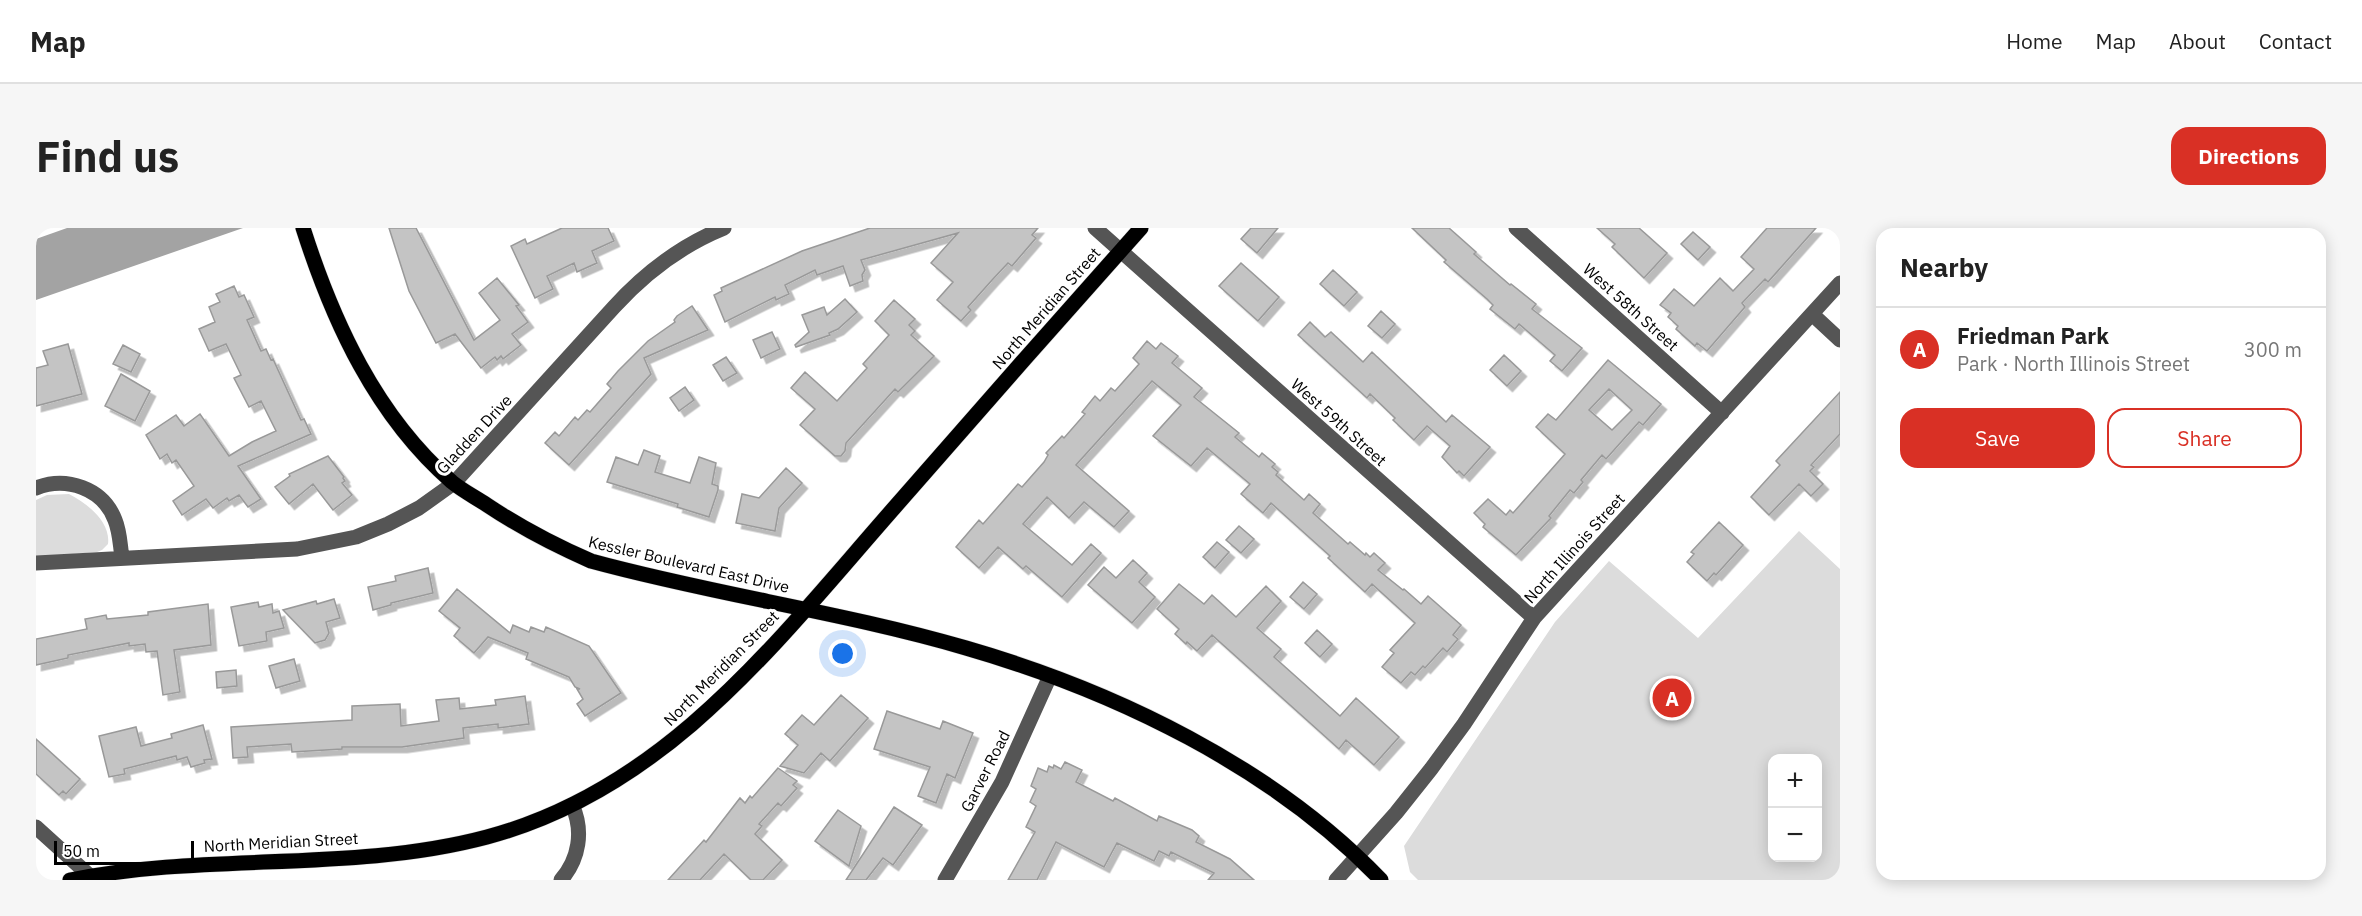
<!DOCTYPE html>
<html lang="en">
<head>
<meta charset="utf-8">
<style>
  body { margin:0; font-family:"IBM Plex Sans",sans-serif; background:#f6f6f6; color:#222 }
  .controls { position:absolute; right:18px; bottom:18px; display:grid; overflow:hidden; border-radius:12px; box-shadow:0 3px 15px #0003 }
  .controls button { width:54px; height:54px; display:grid; place-items:center; padding:0; border:0; border-bottom:2px solid #e0e0e0; background:#fff; color:#222; font:30px sans-serif }
  .scale { position:absolute; left:18px; bottom:15px; width:140px; box-sizing:border-box; padding-left:6px; border:3px solid #000; border-top:0; font-size:16px; line-height:21px; white-space:nowrap; color:#000; -webkit-text-stroke:4px #fff; paint-order:stroke }
  .you { position:absolute; left:807px; top:426px; width:21px; height:21px; margin:-15px; border:4px solid #fff; border-radius:50%; background:#1a73e8; box-shadow:0 0 0 9px #1a73e833 }
  .badge { display:grid; place-items:center; width:39px; height:39px; border-radius:50%; background:#d93025; color:#fff; font-size:20px; font-weight:700 }
  .pin { position:absolute; translate:-50% -50%; border:3px solid #fff; box-shadow:0 2px 6px #0006 }
  .list { margin:0; padding:0; list-style:none }
  h2 { display:flex; justify-content:space-between; align-items:center; height:78px; margin:0; padding:0 24px; font-size:26px }
  h2 small { font-size:20px; font-weight:400; color:#767676 }
  .list li { display:grid; grid-template-columns:39px 1fr auto; gap:18px; align-items:center; box-sizing:border-box; height:84px; padding:0 24px; border-top:2px solid #e0e0e0 }
  .list b { display:block; font-size:22px; white-space:nowrap }
  .list p { margin:0; font-size:20px; white-space:nowrap; color:#767676 }
  .list em { font-size:20px; font-style:normal; color:#767676 }
  .actions { display:flex; gap:12px; padding:18px 24px }
  .actions a { flex:1; padding:14px 0; border:2px solid #d93025; border-radius:18px; text-align:center; font-size:21px; color:#d93025 }
  .actions .main { background:#d93025; color:#fff }
  .map { position:relative; flex:none; width:1804px; height:652px; overflow:hidden; border-radius:18px }
  header { display:flex; align-items:center; gap:36px; box-sizing:border-box; height:84px; padding:0 30px; background:#fff; border-bottom:2px solid #e0e0e0 }
  header strong { font-size:28px }
  nav { display:flex; gap:33px; margin-inline-start:auto; font-size:21px }
  .intro { display:flex; align-items:center; justify-content:space-between; box-sizing:border-box; height:144px; padding:0 36px }
  h1 { margin:0; font-size:42px }
  .button { padding:15px 27px; border-radius:18px; background:#d93025; color:#fff; font-size:21px; font-weight:700 }
  main { display:flex; gap:36px; padding:0 36px }
  aside { flex:1; background:#fff; border-radius:18px; box-shadow:0 3px 15px #0003 }
  .map>svg:first-child { display:block }
</style>
</head>
<body>
<header>
<strong>Map</strong>
<nav><a>Home</a><a>Map</a><a>About</a><a>Contact</a></nav>
</header>
<div class="intro"><h1>Find us</h1><a class="button">Directions</a></div>
<main>
<div class="map">
<svg width="1804" height="652" viewBox="0 0 1804 652">
  <defs>
    <filter id="shadow"><feDropShadow dx="5.5" dy="5.5" stdDeviation="0" flood-color="#0004"/></filter>
  </defs>
  <rect width="100%" height="100%" fill="#fff"/>
  <path fill="#dcdcdc" fill-rule="evenodd" d="M33 266C51 275 75 294 72 316L66 322 61 324 0 329V272L11 267Z
    M1763 303 1804 341V652H1382L1374 644 1368 618 1519 394 1573 333 1662 410ZM1736 530H1782V630H1736Z"/>
  <path fill="#a3a3a3" d="M31 0H207L0 72V11Z"/>
  <path fill="#c4c4c4" stroke="#999" stroke-width="1.5" fill-rule="evenodd" filter="url(#shadow)" d="M353 0H380L438 112 464 92 443 65 461 50 483 77 480 78 492 94 476 106 485 117 467 131 465 128 461 132 459 129 445 140 419 106 400 115 373 63Z
    M526 0H572L578 13 556 23 561 35 541 44 538 35 511 48 517 61 499 70 475 18 489 11 491 16Z
    M834 0H1002L996 7 1000 10 976 38 972 35 957 51 932 79 935 82 925 93 901 72 917 54 895 35 922 5 825 32 829 42 826 47 827 53 814 58 807 38 781 47 779 42 749 57 753 66 740 72 739 69 689 94 678 67 686 63 685 60 766 23Z
    M1215 0H1242L1221 25 1205 11Z
    M1376 0H1413L1440 24 1438 26 1474 57 1475 56 1500 76 1496 81 1546 120 1526 143 1514 133 1519 127 1483 96 1479 101 1454 81 1457 77 1451 71 1408 34 1410 32Z
    M1561 0H1603L1631 25 1608 50 1576 19 1579 16Z
    M1731 0H1780L1732 54 1729 51 1706 75 1709 79 1671 123 1661 115 1659 118 1640 101 1642 98 1632 89 1635 85 1624 77 1638 61 1658 78 1684 50 1697 63 1718 41 1705 29Z
    M1657 4 1674 19 1662 32 1645 16Z
    M1205 35 1243 69 1222 93 1183 58Z
    M1297 42 1321 64 1308 78 1284 56Z
    M198 58 203 69 208 67 218 89 211 92 225 123 230 121 235 132 237 131 265 192 268 191 275 206 202 238 225 271 212 279 203 267 193 273 191 270 177 280 170 271 146 287 137 273 158 258 140 232 136 235 131 226 124 231 110 207 140 187 148 198 164 186 193 228 216 214 240 203 225 173 213 179 198 150 205 147 190 116 173 123 163 101 179 94 173 79 184 74 180 66Z
    M809 71 821 84 802 101 793 105 794 107 760 119 759 117 773 104 766 87 788 79 791 87Z
    M858 72 879 91 873 97 879 103 875 107 898 128 862 164 859 161 810 215 809 223 805 228H799L764 197 779 181 755 160 769 144 801 173 831 140 827 136 853 107 839 93Z
    M656 78 672 102 608 130 615 146 533 237 509 215 519 204 523 208 539 189 542 192 551 182 554 184 575 160 571 156 582 143 612 113 639 94 638 92 641 88Z
    M1345 83 1359 96 1346 110 1332 98Z
    M1274 94 1289 109 1295 104 1327 134 1336 124 1410 194 1416 187 1454 219 1428 248 1423 243 1421 245 1406 229 1414 218 1391 198 1378 212 1357 192 1359 190 1334 166 1331 170 1262 107Z
    M736 104 744 121 725 130 717 112Z
    M1111 113 1120 121 1125 115 1142 128 1136 135 1166 160 1158 169 1203 205 1199 209 1223 229 1226 225 1239 236 1236 239 1242 244 1240 247 1268 272 1273 266 1284 276 1277 285 1312 316 1314 314 1329 327 1330 325 1334 329 1338 325 1349 335 1342 342 1367 362 1368 361 1385 376 1392 368 1425 397 1417 407 1422 411 1411 424 1407 420 1389 440 1387 438 1379 447 1375 444 1365 455 1346 439 1358 425 1354 422 1379 395 1336 356 1329 364 1292 330 1294 328 1235 275 1227 285 1205 266 1214 256 1171 220 1155 238 1117 208 1145 177 1116 153 1040 237 1093 283 1078 299 1048 274 1033 290 1011 269 987 296 1036 337 1055 316 1065 325 1026 369 990 338 987 341 962 319 943 340 920 319 943 292 947 296 982 256 986 259 1008 234 1012 227 1010 225 1026 208 1028 210 1049 186 1046 184 1059 168 1064 173 1075 160 1079 163 1103 136 1097 130Z
    M32 116 46 166 0 178V140L12 137 7 123Z
    M87 117 104 126 95 144 77 136Z
    M1468 127 1485 143 1471 158 1454 142Z
    M690 129 701 145 687 153 677 137Z
    M1572 132 1625 176 1607 197 1603 194 1570 231 1566 227 1545 252 1547 254 1538 265 1534 262 1513 288 1515 290 1480 327 1447 299 1449 296 1438 285 1452 271 1470 287 1474 282 1477 285 1529 226 1500 199 1512 186 1520 192ZM1573 161 1596 182 1576 202 1553 182Z
    M85 146 114 163 99 193 69 178Z
    M649 159 658 172 643 183 634 170Z
    M1804 164V206L1775 237 1778 239 1774 243 1787 256 1775 268 1763 256 1733 287 1715 269 1744 237 1740 233Z
    M608 222 624 228 619 244 654 255 663 229 680 235 676 256 682 258V262L673 289 641 279 642 276 571 254 580 229 602 237Z
    M292 228 308 249 307 250 309 253 306 255 316 267 297 282 277 256 253 276 239 259 254 248 253 246Z
    M750 240 766 255 743 280 739 303 700 295 706 266 723 270Z
    M1683 294 1707 317 1680 347 1678 345 1671 353 1651 334 1658 326 1655 324Z
    M1203 298 1218 311 1205 325 1190 312Z
    M1181 314 1193 324 1179 340 1167 329Z
    M1097 332 1111 345 1103 354 1119 369 1096 395 1052 357 1068 339 1080 350Z
    M392 340 397 365 355 375V377L337 382 332 359 360 353 359 348Z
    M1267 354 1281 366 1268 381 1254 369Z
    M1143 356 1168 376 1176 367 1200 389 1230 358 1245 373 1221 400 1245 421 1238 429 1304 488 1320 470 1363 509 1338 537 1310 512 1303 521 1176 407 1161 423 1151 414 1150 416 1139 406 1143 401 1121 381Z
    M421 361 474 405 477 397 493 404 495 399 508 404 510 399 553 418 585 465 549 488 541 476 547 471 541 461H544L539 459 533 449 490 431 492 425 452 409 438 425 418 408 424 400 403 383Z
    M298 371 304 390 290 394 293 405 289 412 279 415 247 382 280 373 281 376Z
    M222 374 223 379 236 376 237 385 243 383 248 400 230 404 231 413 203 418 195 379Z
    M172 376 175 417 138 422 144 464 127 467 121 423 110 424 109 416 93 418V415L32 427V430L0 437V411L51 401 49 391 70 387 71 391 112 387V384Z
    M1281 402 1296 416 1284 429 1269 415Z
    M258 431 264 453 240 460 233 438Z
    M200 442 201 458 181 460 180 444Z
    M805 467 832 490 794 533 785 525 768 545 744 538 762 517 749 506 766 487 778 497Z
    M489 468 493 496 462 500V496L427 500 428 510 366 519H306V521L256 524 255 516 211 519 212 529 197 530 195 499 316 492V478L364 476 365 498 403 493 400 472 423 470 424 481 460 477 459 472Z
    M851 483 904 501 907 493 937 505 919 550 911 546 900 575 882 568 894 539 838 521Z
    M167 497 176 531 168 532 169 535 155 539 151 529 141 532 140 528 88 541 89 546 73 549 63 508 100 499 105 518 136 510 135 506Z
    M0 511 44 551 30 566 27 563 23 567 0 546Z
    M1029 534 1046 542 1040 554 1077 573 1079 570 1121 593 1123 588 1156 602 1163 608 1160 614 1194 631 1218 652H1172L1178 645 1135 624 1133 628 1123 623 1118 633 1081 615 1068 639 1020 614 1001 652H972L999 604 990 599 1000 578 994 574 1000 561 995 558 1002 540 1011 544 1013 538 1017 540 1018 537 1025 541Z
    M742 540 761 553 757 557 761 560 745 578 742 575 723 596 726 598 719 606 746 632 727 652H715L688 626 664 652H632L668 612 670 614 704 570 709 575 714 568 716 570Z
    M858 579 886 597 857 637 847 630 830 652H810Z
    M802 582 825 598 813 638 779 613Z"/>
  <g fill="none" stroke-linecap="round" stroke-linejoin="round">
    <defs>
      <path id="major" d="M267 0C297 94 340 188 416 254 427 263 439 269 451 277 484 299 518 317 555 333 679 367 807 384 930 420 1079 463 1237 539 1345 652
        M34 652C171 624 316 645 451 609 631 561 741 413 858 280 940 186 1022 93 1105 0"/>
    </defs>
    <use href="#major" stroke="#dbdbdb" stroke-width="16"/>
    <path stroke="#555" stroke-width="15" d="M1059 0 1498 390
      M1480 0 1686 185
      M1776 86 1804 112
      M0 260C30 248 67 260 79 292 84 304 84 317 86 329
      M0 335 261 321 320 309 352 296 383 280 418 255 578 79C609 45 646 17 688 0
      M0 599 54 648
      M525 652C543 631 548 603 536 577
      M909 652 966 554 1014 448
      M1300 652 1360 585 1395 541 1428 496 1498 390 1804 55"/>
    <use href="#major" stroke="#000" stroke-width="15"/>
  </g>
  <g text-anchor="middle" dominant-baseline="central" stroke-width="6" stroke-linejoin="round" paint-order="stroke">
    <g font-size="16" fill="#000" stroke="#fff">
      <text transform="translate(1595 79) rotate(42)">West 58th Street</text>
      <text transform="translate(1010 80) rotate(-49)">North Meridian Street</text>
      <text transform="translate(1303 194) rotate(42)">West 59th Street</text>
      <text transform="translate(438 206) rotate(-47)">Gladden Drive</text>
      <text transform="translate(1538 320) rotate(-48)">North Illinois Street</text>
      <text transform="translate(653 336) rotate(13)">Kessler Boulevard East Drive</text>
      <text transform="translate(685 440) rotate(-45)">North Meridian Street</text>
      <text transform="translate(949 543) rotate(-63)">Garver Road</text>
      <text transform="translate(245 614) rotate(-3)">North Meridian Street</text>
    </g>
  </g>
</svg>
<div class="controls">
<button>+</button>
<button>−</button>
</div>
<div class="scale">50 m</div>
<div class="you"></div>
<div class="pin badge" style="left:1636px;top:470px">A</div>
</div>
<aside>
<h2>Nearby<small></small></h2>
<ul class="list">
<li><span class="badge">A</span><div><b>Friedman Park</b><p>Park · North Illinois Street</p></div><em>300 m</em></li>
</ul>
<div class="actions"><a class="main">Save</a><a>Share</a></div>
</aside>
</main>
</body>
</html>
